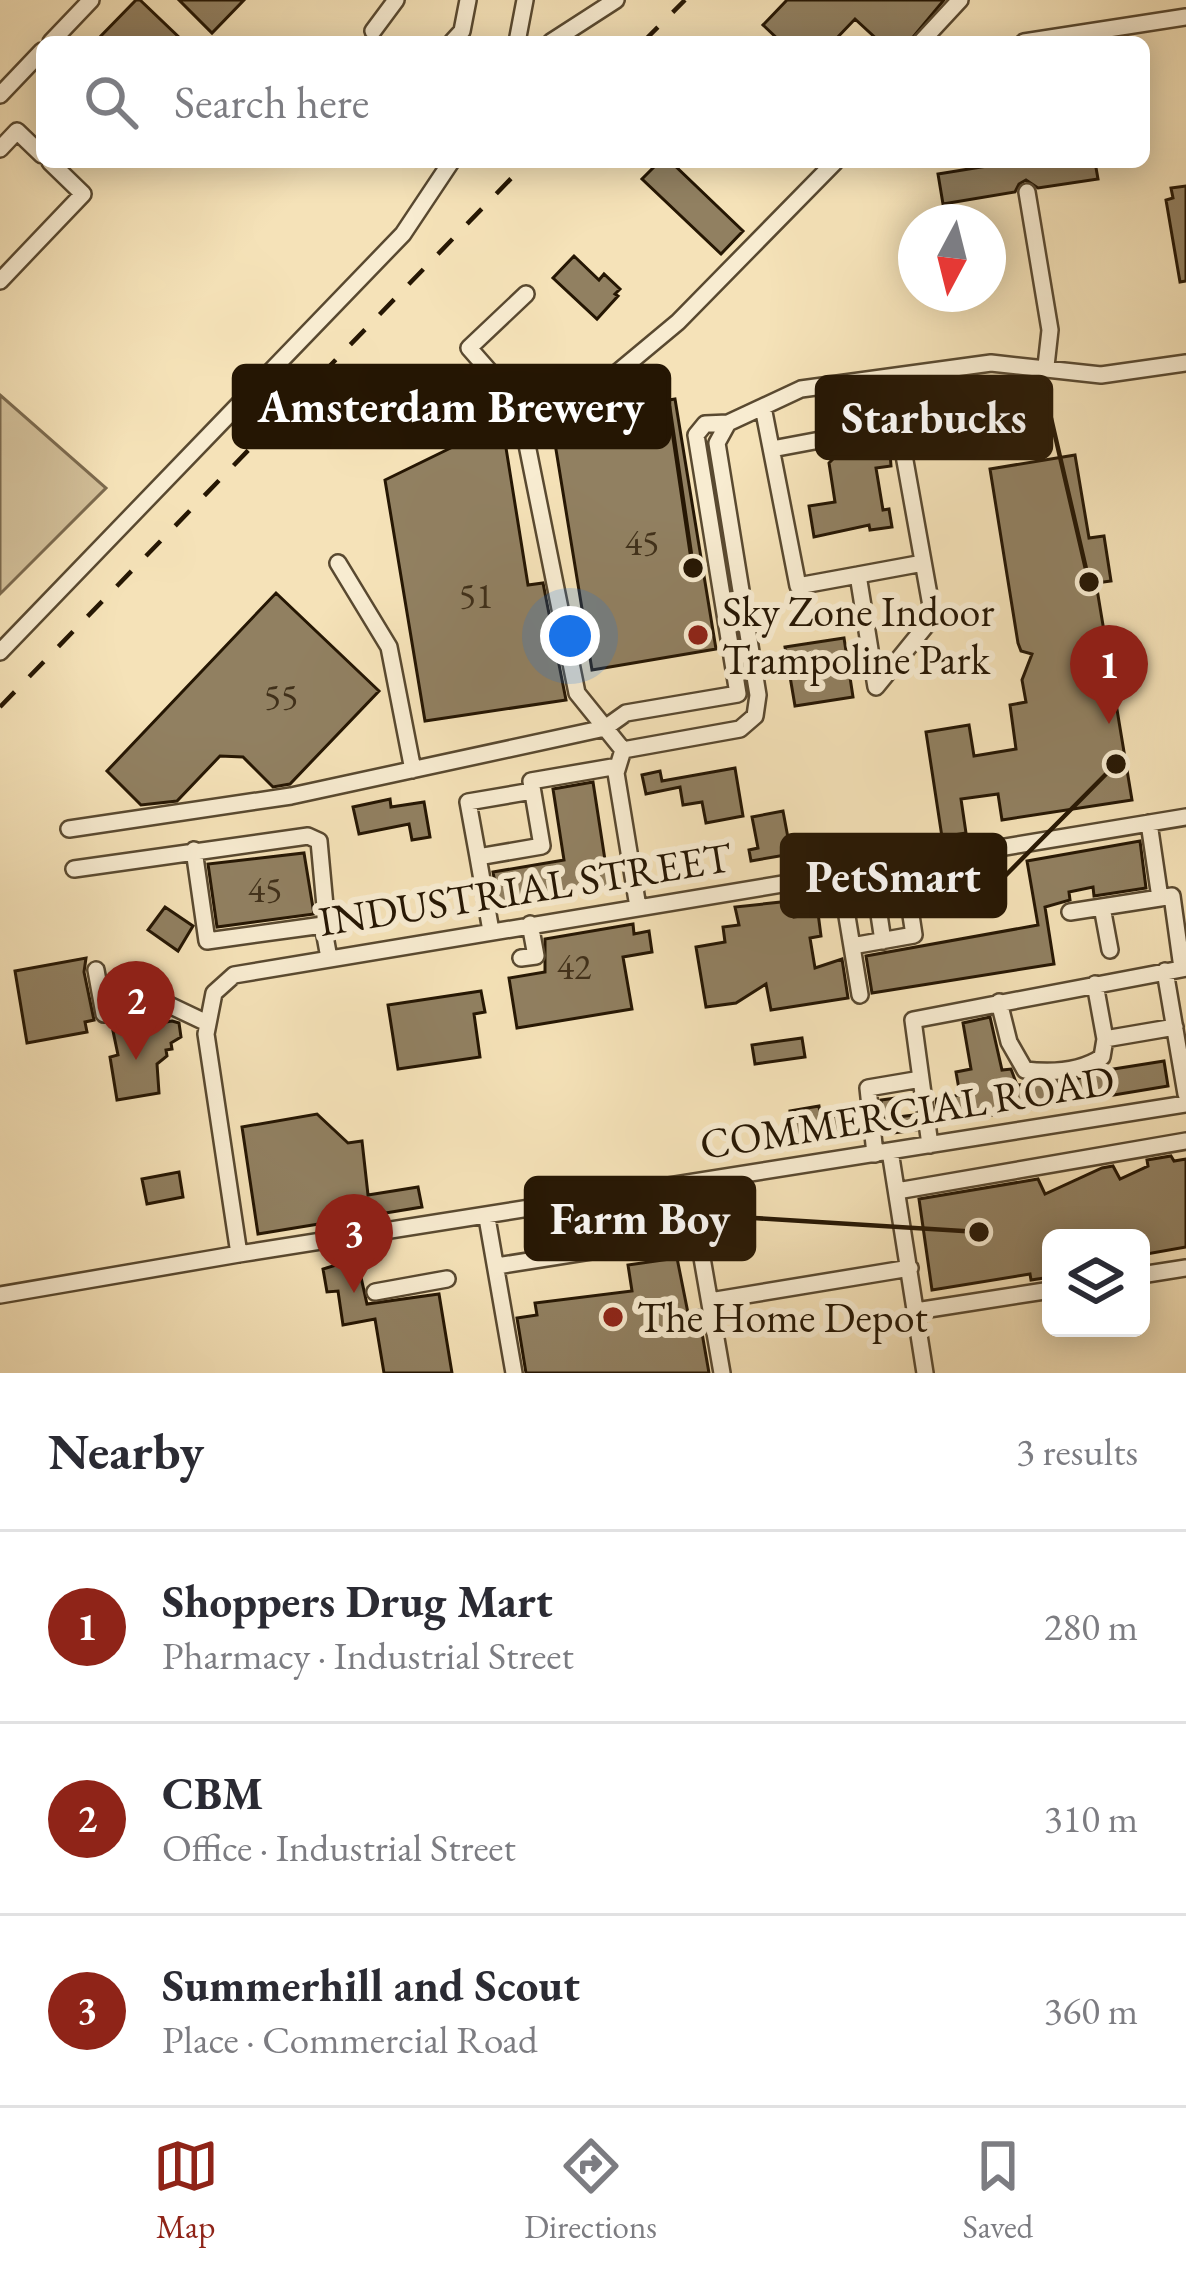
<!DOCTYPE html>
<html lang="en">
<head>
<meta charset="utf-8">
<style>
  body { margin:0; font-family:"EB Garamond",serif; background:#f7f7f7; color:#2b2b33 }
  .controls { position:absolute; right:36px; bottom:36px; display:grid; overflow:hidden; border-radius:18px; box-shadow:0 6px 30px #0003 }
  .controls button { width:108px; height:108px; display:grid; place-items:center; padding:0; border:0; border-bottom:3px solid #e1e1e2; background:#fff; color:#2b2b33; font:60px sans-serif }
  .compass { position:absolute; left:898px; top:204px; width:108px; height:108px; border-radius:50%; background:#fff; box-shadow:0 6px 30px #0003; rotate:187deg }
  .you { position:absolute; left:570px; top:636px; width:42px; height:42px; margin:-30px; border:9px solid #fff; border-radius:50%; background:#1a73e8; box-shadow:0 0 0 18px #1a73e833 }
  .badge { display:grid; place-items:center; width:78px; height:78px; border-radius:50%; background:#8f2418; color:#fff; font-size:39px; font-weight:700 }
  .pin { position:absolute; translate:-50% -99px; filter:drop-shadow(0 3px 6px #0008) }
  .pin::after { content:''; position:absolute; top:63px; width:42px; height:36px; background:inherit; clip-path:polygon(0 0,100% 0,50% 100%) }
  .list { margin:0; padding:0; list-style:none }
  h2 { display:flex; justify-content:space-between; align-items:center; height:156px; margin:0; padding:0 48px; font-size:51px }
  h2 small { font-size:39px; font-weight:400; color:#7c7c81 }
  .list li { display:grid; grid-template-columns:78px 1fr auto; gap:36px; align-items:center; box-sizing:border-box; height:192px; padding:0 48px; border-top:3px solid #e1e1e2 }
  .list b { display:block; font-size:45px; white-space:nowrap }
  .list p { margin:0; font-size:39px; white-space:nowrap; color:#7c7c81 }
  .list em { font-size:39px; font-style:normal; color:#7c7c81 }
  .icon { flex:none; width:66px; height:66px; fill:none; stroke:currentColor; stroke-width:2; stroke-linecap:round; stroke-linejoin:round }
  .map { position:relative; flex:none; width:1186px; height:1373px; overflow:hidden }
  .search { position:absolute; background:#fff; box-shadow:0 6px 30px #0003; left:36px; right:36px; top:36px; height:132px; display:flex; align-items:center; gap:30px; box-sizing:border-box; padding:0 42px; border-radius:18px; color:#7c7c81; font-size:45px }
  .sheet { height:732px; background:#fff }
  nav { display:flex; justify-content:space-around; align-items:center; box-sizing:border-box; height:168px; border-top:3px solid #e1e1e2; background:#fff; font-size:33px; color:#7c7c81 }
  nav a { display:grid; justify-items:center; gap:6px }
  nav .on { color:#8f2418 }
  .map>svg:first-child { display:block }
</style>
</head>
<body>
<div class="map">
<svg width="1186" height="1373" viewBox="0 0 1186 1373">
  <rect width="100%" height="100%" fill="#f5e2b8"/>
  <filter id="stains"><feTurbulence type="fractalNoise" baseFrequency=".00167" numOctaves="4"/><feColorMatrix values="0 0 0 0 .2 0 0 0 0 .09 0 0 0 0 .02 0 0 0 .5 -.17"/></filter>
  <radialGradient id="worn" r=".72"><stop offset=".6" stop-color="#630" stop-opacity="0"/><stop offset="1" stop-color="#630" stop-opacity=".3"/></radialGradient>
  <path fill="#d2bf99" stroke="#7c6a4e" stroke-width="3" d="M0 395 106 488 0 594Z"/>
  <path fill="#918061" stroke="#251603" stroke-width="3" d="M136 0H140L184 42H95Z
    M179 0H244L212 33Z
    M787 0H944L909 42H880L855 19 833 42H781L763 25Z
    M659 162H671L743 231 721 254 642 179Z
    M1012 162H1095L1098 179 1038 188 1026 180 1019 184 1015 192 943 204 938 174Z
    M1186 186V281L1180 282 1166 200 1173 198 1171 188Z
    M574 256 599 280 604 274 620 289 615 294 618 296 597 319 553 278Z
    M675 399 716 649 592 670 551 419Z
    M502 423 528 585 543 583 566 700 425 721 385 480Z
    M884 451 890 453 891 466 876 468 883 510 889 509 892 527 870 530 869 525 814 537 809 506 835 502 829 463 837 455Z
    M1075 455 1089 538 1104 536 1111 581 1096 583 1132 800 1002 820 998 794 961 799 966 833 942 837 926 732 969 725 974 756 1016 749 1010 705 1026 702 1022 680 1032 654 1021 651 1018 643 990 469Z
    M276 593 379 691 290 784 273 787 243 757 220 756 177 801 141 805 107 771Z
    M844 638 853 697 795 706 785 647Z
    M735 768 743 816 706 823 702 802 683 805 680 787 646 794 642 775 660 771 662 781Z
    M593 782 609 886 499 905 493 872 564 860 553 789Z
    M390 799 391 807 424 802 430 837 412 840 409 824 359 834 353 807Z
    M783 811 791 854 751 861 749 850 758 848 752 817Z
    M1140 841 1146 888 1094 896 1093 887 1069 892 1070 900 1045 907 1054 964 872 993 866 956 1038 925 1027 861Z
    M304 853 314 914 217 927 208 864Z
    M791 901 794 917 818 913 821 936 810 938 815 968 842 959 848 998 771 1010 766 984 736 1003 706 1007 696 947 725 942 723 927 739 925 735 907Z
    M165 907 193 926 178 951 148 930Z
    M633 924 634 934 649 931 652 952 623 957 632 1009 517 1028 509 978 545 972V939Z
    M86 958 84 972 94 1020 85 1022 87 1032 27 1043 15 971Z
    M481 991 485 1012 474 1014 480 1057 398 1069 388 1005Z
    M990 1017 1002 1070 1011 1069 1017 1085 1067 1082 1101 1071 1164 1061 1168 1086 939 1124 936 1099 960 1095 956 1072 971 1069 963 1023Z
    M172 1021 179 1023 181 1037 171 1043 172 1049 166 1050 167 1056 157 1064 159 1093 117 1100 110 1057 118 1055 113 1031Z
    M802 1038 805 1057 755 1064 752 1045Z
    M896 1098 898 1117 914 1115 916 1130 885 1134 881 1100Z
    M819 1106 821 1118 859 1112 861 1136 795 1145 790 1111Z
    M317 1114 348 1143 362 1141 368 1195 418 1187 422 1207 258 1234 242 1127Z
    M1171 1156 1174 1161 1186 1159V1247L1141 1255V1238H1051V1277L1031 1280 1030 1274 932 1290 919 1199 1038 1179 1045 1194 1102 1168 1113 1166 1120 1179 1148 1166 1147 1160Z
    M179 1172 183 1197 147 1204 142 1179Z
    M677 1258 688 1313 698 1310 709 1373H526L517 1318 537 1315 535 1303 632 1291 628 1265Z
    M349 1261V1265L358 1264 367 1304 439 1294 452 1373H384L375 1319 343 1325 338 1291 327 1292 323 1269Z"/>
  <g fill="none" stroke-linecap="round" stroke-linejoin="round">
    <defs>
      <path id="minor" d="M373 31 396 0
        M51 42 91 0
        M452 42 462 31 468 0
        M517 42 525 0
        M551 42 616 0
        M921 42 960 0
        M1024 42 1186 17
        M0 95 42 51
        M0 149 17 131 42 155
        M1027 192 1050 330 1046 366
        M0 281 83 194 50 162
        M526 294 469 348 519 405 606 382 678 322 835 162
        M519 405 577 693 623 750
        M763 407 798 586 858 575 876 687 933 617 890 377
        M901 440 956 430
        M772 449 820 440
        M338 563 389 647 413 770
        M858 575 923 563
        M0 652 403 234 451 162
        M1149 823 1160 898 1172 896 1182 968
        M69 829 291 796 605 728 626 713 738 694 696 435 705 424 728 423
        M194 850 207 941 323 925
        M478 857 468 802 532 791
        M872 868 883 941
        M74 869 308 836 319 841 326 917 323 925 329 958
        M840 874 860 995
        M638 907 616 773 623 750 740 729 755 716 758 695 717 443 728 423 801 389 991 363 1101 375 1186 363
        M1070 912 1102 907
        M491 931 478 857 542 846 531 781 618 766
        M852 946 914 935 903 863
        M1110 950 1102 907 1160 898
        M521 958 536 956 530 924
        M96 970 104 1014 167 1004 207 1023
        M1165 971 1186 1094
        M137 980 142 1008
        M999 1002 1009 1042 1025 1070C1051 1073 1080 1072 1102 1057L1105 1039 1095 984
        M1105 1039 1175 1027
        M930 1145 913 1020 1186 968
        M890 1151 925 1373
        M875 1154 868 1088 921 1079
        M689 1183 722 1373
        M897 1191 1186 1141
        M487 1218 514 1373
        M239 1254 206 1034 214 993 234 975 1186 817
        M497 1266 698 1234
        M1141 1275 1186 1268
        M375 1292 447 1279
        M0 1295 239 1254 1186 1104
        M710 1301 910 1268
        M916 1311 1051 1290"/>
    </defs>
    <use href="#minor" stroke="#594930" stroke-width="20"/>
    <path stroke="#251603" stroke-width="3" stroke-dasharray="9 6" stroke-linecap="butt" d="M851 396 859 446
      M829 452 868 446 867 435 884 432"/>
    <use href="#minor" stroke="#f8ecd1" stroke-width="15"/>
    <path stroke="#251603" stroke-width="4.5" stroke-dasharray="21 21" stroke-linecap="butt" d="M643 42 685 0
      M0 707 527 162"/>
  </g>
  <g fill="#8f2418" stroke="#f8ecd1" stroke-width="4.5">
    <circle cx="698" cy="635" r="12"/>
    <circle cx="613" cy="1317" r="12"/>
  </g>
  <g text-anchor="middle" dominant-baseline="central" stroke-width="12" stroke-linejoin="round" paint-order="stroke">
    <g font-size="36" fill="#40301a">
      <text x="642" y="542">45</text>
      <text x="476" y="595">51</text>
      <text x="281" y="696">55</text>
      <text x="265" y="889">45</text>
      <text x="574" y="966">42</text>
    </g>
    <g font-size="42" fill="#251603" stroke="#f8ecd1" text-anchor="start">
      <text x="722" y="611">Sky Zone Indoor<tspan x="722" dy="48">Trampoline Park</tspan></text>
      <text x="637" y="1317">The Home Depot</text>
    </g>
    <g font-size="42" fill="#251603" stroke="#f8ecd1">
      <text transform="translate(525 889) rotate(-9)">INDUSTRIAL STREET</text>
      <text transform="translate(907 1112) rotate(-9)">COMMERCIAL ROAD</text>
    </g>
  </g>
  <path fill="none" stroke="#251603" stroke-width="4.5" d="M693 568L669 406M1089 582L1051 418M1116 764L1005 876M979 1232L754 1218"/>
  <g fill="#251603" stroke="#f8ecd1" stroke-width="4.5">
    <circle cx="693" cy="568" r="12"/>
    <circle cx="1089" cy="582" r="12"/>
    <circle cx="1116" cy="764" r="12"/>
    <circle cx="979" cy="1232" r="12"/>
  </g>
  <g fill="#251603" stroke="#251603" stroke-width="4.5">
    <rect x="234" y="366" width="435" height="81" rx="12"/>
    <rect x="817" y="377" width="234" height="81" rx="12"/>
    <rect x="782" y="835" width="223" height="81" rx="12"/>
    <rect x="526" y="1178" width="228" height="81" rx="12"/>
  </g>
  <g font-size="45" text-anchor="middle" font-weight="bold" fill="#fff">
    <text x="451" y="422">Amsterdam Brewery</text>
    <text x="934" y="433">Starbucks</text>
    <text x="893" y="892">PetSmart</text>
    <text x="640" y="1234">Farm Boy</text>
  </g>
  <rect width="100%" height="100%" filter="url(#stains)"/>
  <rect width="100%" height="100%" fill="url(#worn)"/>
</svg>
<div class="controls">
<button><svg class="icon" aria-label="layers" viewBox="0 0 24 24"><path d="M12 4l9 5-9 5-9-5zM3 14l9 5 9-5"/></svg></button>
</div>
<svg class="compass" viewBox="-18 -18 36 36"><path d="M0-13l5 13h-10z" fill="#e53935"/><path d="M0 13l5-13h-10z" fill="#7c7c81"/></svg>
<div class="you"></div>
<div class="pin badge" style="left:1109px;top:724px">1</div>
<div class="pin badge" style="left:136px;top:1060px">2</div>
<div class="pin badge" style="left:354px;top:1293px">3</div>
<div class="search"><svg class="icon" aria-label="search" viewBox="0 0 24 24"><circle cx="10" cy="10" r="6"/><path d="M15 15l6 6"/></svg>Search here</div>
</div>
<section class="sheet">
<h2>Nearby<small>3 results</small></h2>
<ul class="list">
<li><span class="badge">1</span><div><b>Shoppers Drug Mart</b><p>Pharmacy · Industrial Street</p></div><em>280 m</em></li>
<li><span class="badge">2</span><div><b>CBM</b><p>Office · Industrial Street</p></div><em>310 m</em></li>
<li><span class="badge">3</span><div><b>Summerhill and Scout</b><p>Place · Commercial Road</p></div><em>360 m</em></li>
</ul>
</section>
<nav>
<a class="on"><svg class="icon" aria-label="map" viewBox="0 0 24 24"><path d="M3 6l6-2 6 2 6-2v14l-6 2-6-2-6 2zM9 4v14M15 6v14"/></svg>Map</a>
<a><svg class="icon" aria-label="directions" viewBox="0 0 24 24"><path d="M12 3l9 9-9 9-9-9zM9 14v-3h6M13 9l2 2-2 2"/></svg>Directions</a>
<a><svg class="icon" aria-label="saved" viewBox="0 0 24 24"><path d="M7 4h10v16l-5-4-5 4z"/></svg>Saved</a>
</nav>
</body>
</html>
